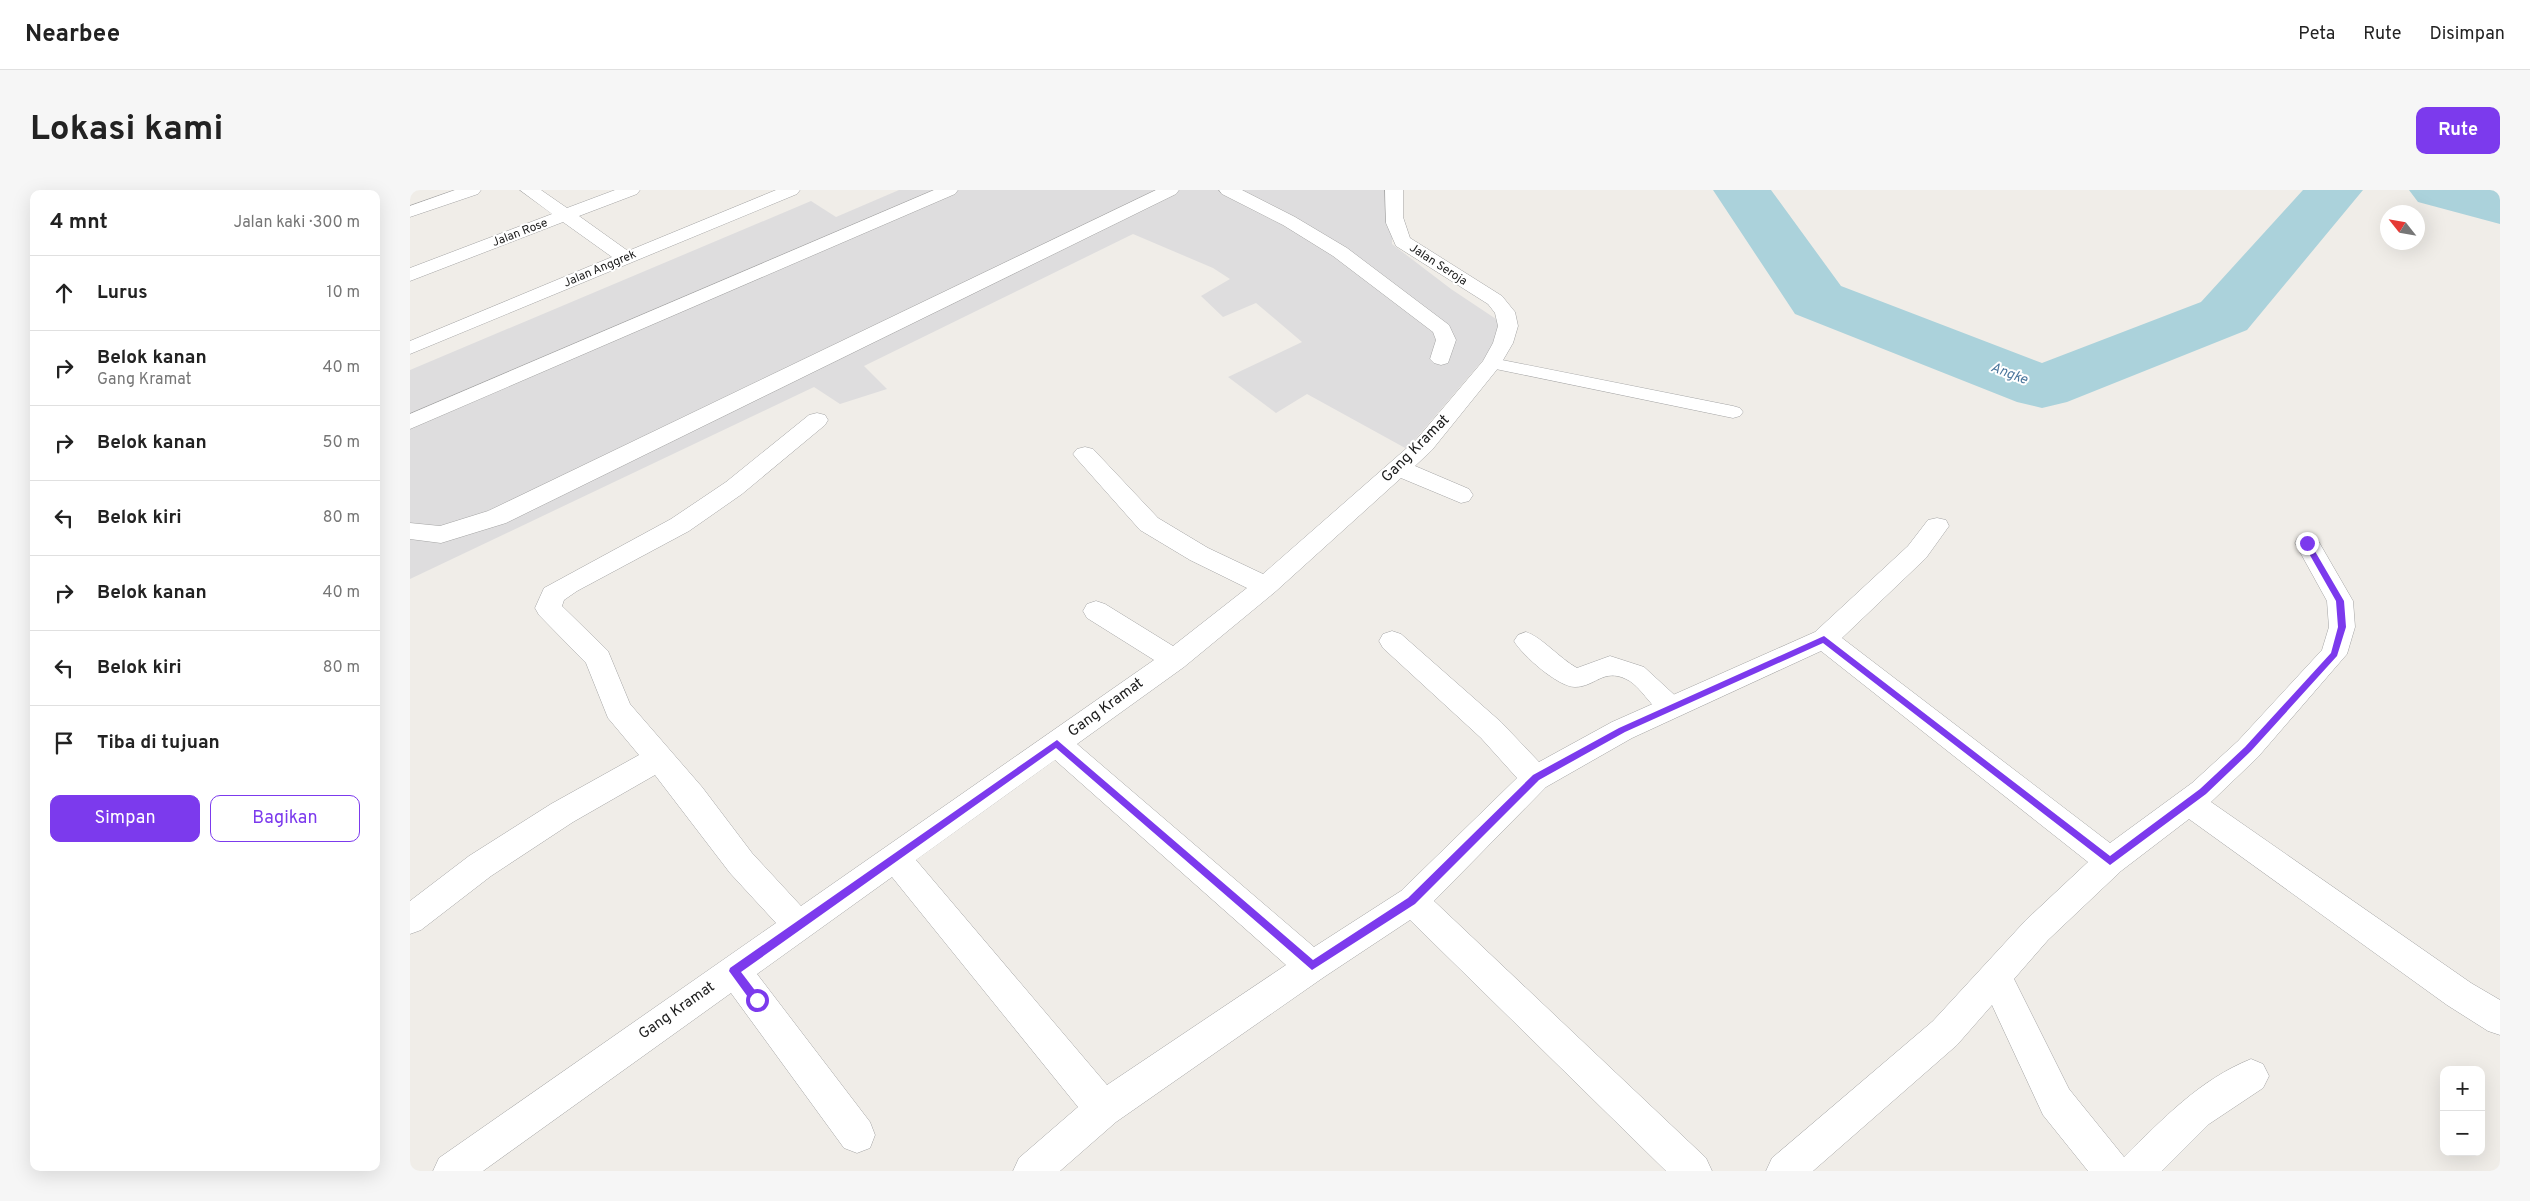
<!DOCTYPE html>
<html lang="id">
<head>
<meta charset="utf-8">
<style>
  body { margin:0; font-family:Overpass,sans-serif; background:#f6f6f6; color:#222 }
  .controls { position:absolute; right:15px; bottom:15px; display:grid; overflow:hidden; border-radius:10px; box-shadow:0 5px 20px #0002 }
  .controls button { width:45px; height:45px; display:grid; place-items:center; padding:0; border:0; border-bottom:1px solid #e0e0e0; background:#fff; color:#222; font:25px sans-serif }
  .compass { position:absolute; left:1970px; top:15px; width:45px; height:45px; border-radius:50%; background:#fff; box-shadow:0 5px 20px #0002; rotate:301deg }
  .stop { position:absolute; width:15px; height:15px; margin:-11px; border:4px solid #7c3aed; border-radius:50%; background:#fff }
  .stop.end { background:#7c3aed; border-color:#fff; box-shadow:0 1px 5px #0008 }
  .list { margin:0; padding:0; list-style:none }
  h2 { display:flex; justify-content:space-between; align-items:center; height:65px; margin:0; padding:0 20px; font-size:21px }
  h2 small { font-size:16px; font-weight:400; color:#767676 }
  .list li { display:grid; grid-template-columns:32px 1fr auto; gap:15px; align-items:center; box-sizing:border-box; height:75px; padding:0 20px; border-top:1px solid #e0e0e0 }
  .list b { display:block; font-size:19px; white-space:nowrap }
  .list p { margin:0; font-size:16px; white-space:nowrap; color:#767676 }
  .list em { font-size:16px; font-style:normal; color:#767676 }
  .actions { display:flex; gap:10px; padding:15px 20px }
  .actions a { flex:1; padding:11px 0; border:1px solid #7c3aed; border-radius:10px; text-align:center; font-size:18px; color:#7c3aed }
  .actions .main { background:#7c3aed; color:#fff }
  .icon { flex:none; width:28px; height:28px; fill:none; stroke:currentColor; stroke-width:2; stroke-linecap:round; stroke-linejoin:round }
  .map { position:relative; flex:none; width:2090px; height:981px; overflow:hidden; border-radius:10px }
  header { display:flex; align-items:center; gap:30px; box-sizing:border-box; height:70px; padding:0 25px; background:#fff; border-bottom:1px solid #e0e0e0 }
  header strong { font-size:24px }
  nav { display:flex; gap:28px; margin-inline-start:auto; font-size:18px }
  .intro { display:flex; align-items:center; justify-content:space-between; box-sizing:border-box; height:120px; padding:0 30px }
  h1 { margin:0; font-size:35px }
  .button { padding:12px 22px; border-radius:10px; background:#7c3aed; color:#fff; font-size:18px; font-weight:700 }
  main { display:flex; gap:30px; padding:0 30px }
  aside { flex:1; background:#fff; border-radius:10px; box-shadow:0 5px 20px #0002 }
  .map>svg:first-child { display:block }
</style>
</head>
<body>
<header>
<strong>Nearbee</strong>
<nav><a>Peta</a><a>Rute</a><a>Disimpan</a></nav>
</header>
<div class="intro"><h1>Lokasi kami</h1><a class="button">Rute</a></div>
<main>
<aside>
<h2>4 mnt<small>Jalan kaki · 300 m</small></h2>
<ul class="list">
<li><svg class="icon" aria-label="ahead" viewBox="0 0 24 24"><path d="M12 20V5M6 11l6-6 6 6"/></svg><div><b>Lurus</b></div><em>10 m</em></li>
<li><svg class="icon" aria-label="right" viewBox="0 0 24 24"><path d="M7 20v-9h11M14 6l5 5-5 5"/></svg><div><b>Belok kanan</b><p>Gang Kramat</p></div><em>40 m</em></li>
<li><svg class="icon" aria-label="right" viewBox="0 0 24 24"><path d="M7 20v-9h11M14 6l5 5-5 5"/></svg><div><b>Belok kanan</b></div><em>50 m</em></li>
<li><svg class="icon" aria-label="left" viewBox="0 0 24 24"><path d="M17 20v-9H6M10 6l-5 5 5 5"/></svg><div><b>Belok kiri</b></div><em>80 m</em></li>
<li><svg class="icon" aria-label="right" viewBox="0 0 24 24"><path d="M7 20v-9h11M14 6l5 5-5 5"/></svg><div><b>Belok kanan</b></div><em>40 m</em></li>
<li><svg class="icon" aria-label="left" viewBox="0 0 24 24"><path d="M17 20v-9H6M10 6l-5 5 5 5"/></svg><div><b>Belok kiri</b></div><em>80 m</em></li>
<li><svg class="icon" aria-label="arrive" viewBox="0 0 24 24"><path d="M6 21V4h12l-3 4 3 4H6"/></svg><div><b>Tiba di tujuan</b></div></li>
</ul>
<div class="actions"><a class="main">Simpan</a><a>Bagikan</a></div>
</aside>
<div class="map">
<svg width="2090" height="981" viewBox="0 0 2090 981">
  <rect width="100%" height="100%" fill="#f0ede8"/>
  <path fill="#deddde" d="M489 0H982V54L1041 99 1089 131 1084 157 997 259 897 204 866 223 818 187 892 152 846 113 813 127 791 106 820 89 803 78 723 44 454 176 477 199 430 214 404 197 0 389V180L401 11 426 27Z"/>
  <g fill="none" stroke-linecap="round" stroke-linejoin="round">
    <path fill="#abd2db" fill-rule="evenodd" d="M1303 0H1361L1431 96 1632 173 1791 112 1893 0H1953L1837 140 1657 212 1632 218 1607 212 1385 124Z
      M1999 0H2090V34L2008 12Z"/>
    <defs>
      <path id="lane" d="M1082 168 1323 216 1330 218 1333 222 1330 226 1323 228 1076 177 1073 173 1076 169Z
        M1116 442C1132 447 1149 468 1167 478L1200 466 1234 477 1271 511 1274 518 1271 525C1245 533 1236 498 1216 489 1193 478 1185 497 1165 497 1148 497 1112 465 1104 451L1108 445Z"/>
      <path id="street" d="M45 0H71L68 4 0 27V16Z
        M110 0H131L157 18 205 0H230L227 4 169 26 218 61 366 0H390L387 4 0 164V151L202 67 153 32 0 91V78L142 24Z
        M524 0H548L545 4 0 239V224Z
        M746 0H769L766 4 96 333 31 353 0 349V333L30 336 78 321Z
        M809 0H832L885 27 937 58 1039 135 1046 150 1038 173 1031 175 1024 173 1020 169 1026 150 1023 142 923 66 873 35 812 4Z
        M975 0H993V27L1000 48 1092 106 1105 122 1108 136 1103 153 1089 177 1022 260 1005 276 1059 299 1063 305 1059 311 1051 313 991 288 865 402 774 477 667 554 904 757 991 701 1107 588 1071 548 973 458 969 451 973 444 982 441 991 444 1091 532 1129 572 1202 532 1405 442 1498 356 1518 330 1527 328 1536 330 1539 336 1516 368 1432 448 1700 653 1782 593 1828 551 1912 460 1919 437 1917 411 1885 353 1888 347 1897 344 1906 347 1943 411 1945 437 1937 464 1848 567 1801 612 2061 793 2090 810V845L2078 841 2037 815 1779 629 1711 681 1638 750 1604 789 1659 899 1714 967C1753 929 1789 890 1841 869L1853 874 1859 886 1853 898 1799 934 1752 981H1678L1633 925 1582 815 1547 855 1403 981H1356L1362 968 1523 831 1616 730 1678 672 1411 461 1222 548 1136 597 1024 711 1296 968 1302 981H1256L1000 730 914 787 706 932 650 981H603L609 968 668 917 482 687 347 784 460 932 465 945 460 958 447 963 434 958 321 803 73 981H23L29 968 366 733 320 683 245 585 163 632 81 686 11 740 0 744V711L59 666 141 614 229 565 198 528 176 473 129 425 125 418 134 398 261 329 316 292 399 225 407 223 415 225 418 230 415 235 332 304 279 341 167 401 154 410 152 416 198 461 220 514 292 597 342 663 391 716 744 470 677 428 673 421 677 414 686 411 695 414 763 456 837 398 780 370 730 340 667 269 663 264 667 259 675 257 683 259 748 328 798 358 853 384 1006 250 1073 171 1083 153 1088 136 1085 123 1078 114 986 56 976 33ZM645 570 876 775 697 895 506 670Z"/>
    </defs>
    <use href="#lane" stroke="#a4a4a4" stroke-width="1"/>
    <use href="#street" stroke="#a4a4a4" stroke-width="1"/>
    <use href="#lane" fill="#fff" fill-rule="evenodd"/>
    <use href="#street" fill="#fff" fill-rule="evenodd"/>
  </g>
  <path fill="#7c3aed" d="M1894 351H1899L1934 411 1936 437 1927 466 1841 561 1796 604 1700 675 1413 453 1215 542 1129 590 1005 714 902 780 646 558 331 782 350 807V814H343L319 781 320 778 647 550 903 770 998 708 1123 585 1209 538 1414 446 1700 666 1790 599 1835 557 1921 463 1928 437 1926 411 1893 353Z"/>
  <g text-anchor="middle" dominant-baseline="central" stroke-width="4" stroke-linejoin="round" paint-order="stroke">
    <g font-size="12" fill="#202020" stroke="#fff">
      <text transform="translate(110 43) rotate(-21)">Jalan Rose</text>
      <text transform="translate(1028 75) rotate(33)">Jalan Seroja</text>
      <text transform="translate(190 79) rotate(-23)">Jalan Anggrek</text>
    </g>
    <g font-size="14" font-style="italic" fill="#4b769c" stroke="#fff">
      <text transform="translate(1599 184) rotate(21)">Angke</text>
    </g>
    <g font-size="15" fill="#202020" stroke="#fff">
      <text transform="translate(1006 259) rotate(-45)">Gang Kramat</text>
      <text transform="translate(696 518) rotate(-36)">Gang Kramat</text>
      <text transform="translate(267 821) rotate(-35)">Gang Kramat</text>
    </g>
  </g>
</svg>
<div class="controls">
<button>+</button>
<button>−</button>
</div>
<svg class="compass" viewBox="-18 -18 36 36"><path d="M0-13l5 13h-10z" fill="#e53935"/><path d="M0 13l5-13h-10z" fill="#767676"/></svg>
<div class="stop" style="left:347px;top:810px"></div>
<div class="stop end" style="left:1897px;top:353px"></div>
</div>
</main>
</body>
</html>
